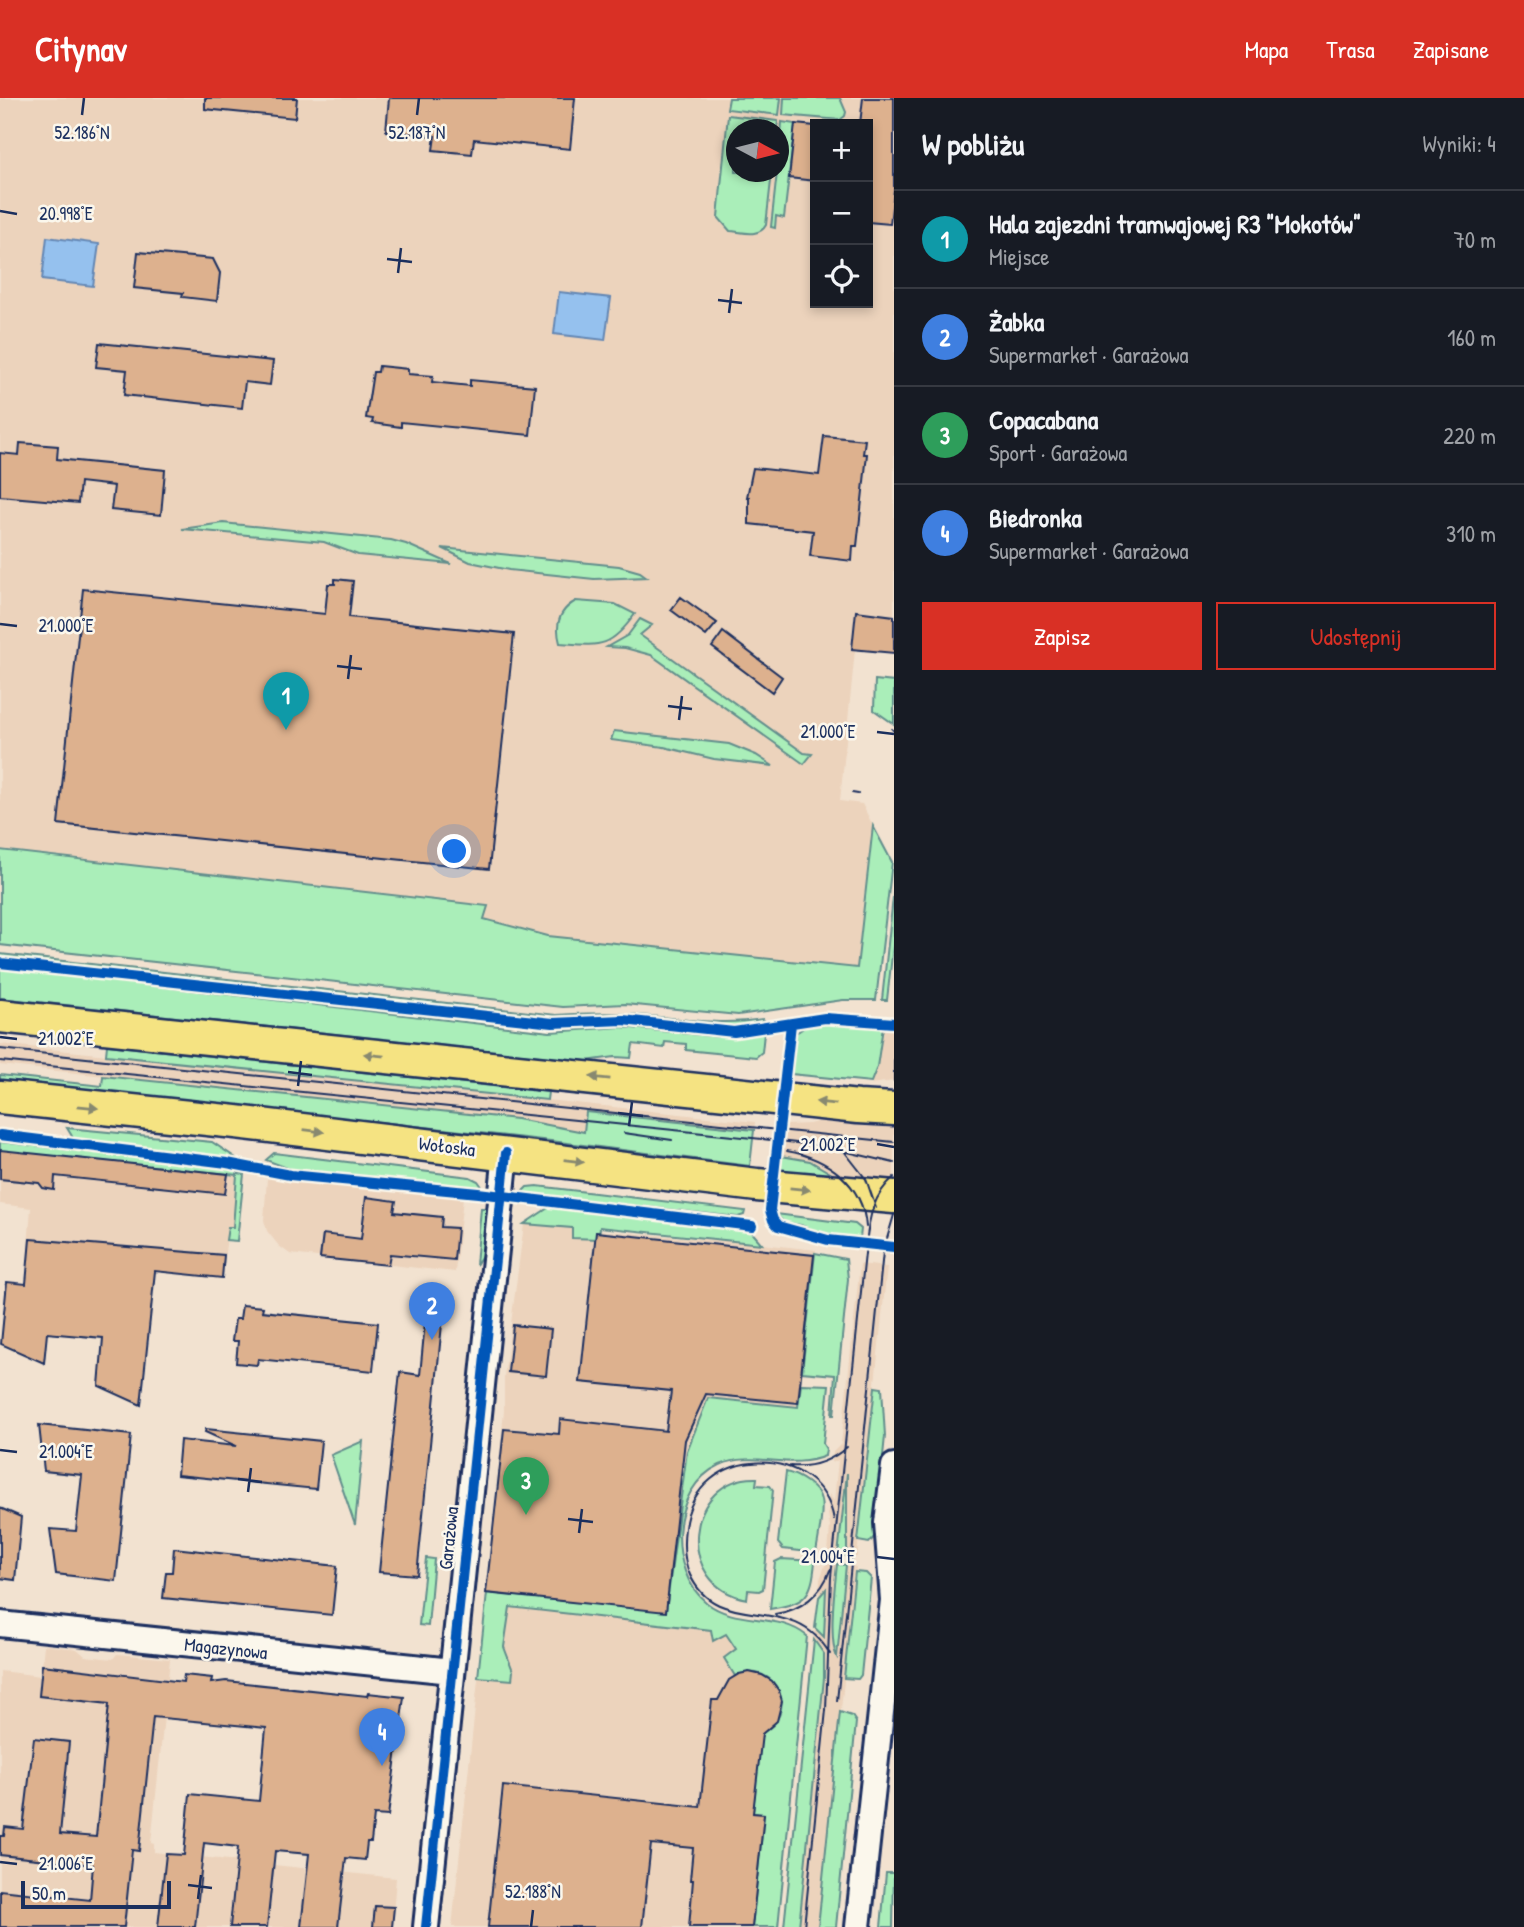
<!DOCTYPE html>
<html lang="pl">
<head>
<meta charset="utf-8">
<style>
  body { margin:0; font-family:"Patrick Hand",sans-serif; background:#242831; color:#f1f3f6 }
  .controls { position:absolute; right:21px; top:21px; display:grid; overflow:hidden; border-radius:0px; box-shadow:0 4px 10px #0003 }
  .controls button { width:63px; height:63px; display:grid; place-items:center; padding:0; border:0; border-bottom:2px solid #363941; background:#171b24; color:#f1f3f6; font:35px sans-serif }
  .compass { position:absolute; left:726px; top:21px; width:63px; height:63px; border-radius:50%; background:#171b24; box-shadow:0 4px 10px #0003; rotate:97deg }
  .scale { position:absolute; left:21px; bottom:18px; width:150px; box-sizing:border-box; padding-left:7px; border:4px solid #1b2f5e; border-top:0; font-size:19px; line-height:24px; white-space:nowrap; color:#1b2f5e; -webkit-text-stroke:5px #fbf7ec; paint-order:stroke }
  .you { position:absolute; left:455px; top:754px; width:24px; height:24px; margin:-18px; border:5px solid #fff; border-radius:50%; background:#1a73e8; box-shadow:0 0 0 10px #1a73e833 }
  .badge { display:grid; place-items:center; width:46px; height:46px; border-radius:50%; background:#d93025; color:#fff; font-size:23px; font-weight:700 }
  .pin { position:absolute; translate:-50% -58px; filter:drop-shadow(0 2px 4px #0008) }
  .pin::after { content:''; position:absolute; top:37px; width:24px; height:21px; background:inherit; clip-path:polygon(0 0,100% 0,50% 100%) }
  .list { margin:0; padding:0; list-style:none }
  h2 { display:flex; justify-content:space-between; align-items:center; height:91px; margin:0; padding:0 28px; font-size:30px }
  h2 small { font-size:23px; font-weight:400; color:#9ea1a6 }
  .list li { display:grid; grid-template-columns:46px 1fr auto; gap:21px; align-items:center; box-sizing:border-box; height:98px; padding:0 28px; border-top:2px solid #363941 }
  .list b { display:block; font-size:26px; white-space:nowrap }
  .list p { margin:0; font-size:23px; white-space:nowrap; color:#9ea1a6 }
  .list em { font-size:23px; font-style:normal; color:#9ea1a6 }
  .actions { display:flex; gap:14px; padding:21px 28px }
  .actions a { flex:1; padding:16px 0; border:2px solid #d93025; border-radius:0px; text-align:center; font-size:24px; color:#d93025 }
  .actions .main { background:#d93025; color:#fff }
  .icon { flex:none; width:38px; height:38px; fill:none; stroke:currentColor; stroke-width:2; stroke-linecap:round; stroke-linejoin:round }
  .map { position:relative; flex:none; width:894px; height:1829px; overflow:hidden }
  header { display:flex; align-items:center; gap:42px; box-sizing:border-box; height:98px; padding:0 35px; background:#d93025; color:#fff }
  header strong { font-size:33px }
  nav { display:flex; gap:38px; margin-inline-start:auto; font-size:24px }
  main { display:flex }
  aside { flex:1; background:#171b24 }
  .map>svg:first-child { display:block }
</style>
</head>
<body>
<header>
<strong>Citynav</strong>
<nav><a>Mapa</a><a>Trasa</a><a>Zapisane</a></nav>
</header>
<main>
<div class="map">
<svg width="894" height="1829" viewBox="0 0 894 1829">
  <rect width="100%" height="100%" fill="#f2e2d0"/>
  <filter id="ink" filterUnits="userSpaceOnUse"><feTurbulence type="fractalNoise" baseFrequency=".0143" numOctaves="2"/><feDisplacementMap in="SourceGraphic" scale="14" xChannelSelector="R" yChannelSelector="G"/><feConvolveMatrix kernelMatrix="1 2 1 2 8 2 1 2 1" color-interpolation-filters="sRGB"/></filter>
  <g filter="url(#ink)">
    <path fill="#ecd3bc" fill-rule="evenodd" d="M0 0H894V555L855 552 840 703 862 706 873 728 858 870 548 838 0 773ZM815 26H868V205H815ZM736 32H778V74H736Z
      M883 929 894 930V983L870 986 877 969Z
      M0 946 547 1002 755 1024 754 1032 587 1014 584 1034 517 1021 0 967Z
      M829 1021 894 1025V1084L839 1081 817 1066 781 1058 786 1027 809 1026Z
      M0 1052 238 1077 233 1129H228L222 1181 27 1161 31 1110 0 1106Z
      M267 1080 463 1100 455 1174 290 1156 279 1148 267 1133 264 1122Z
      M524 1126 762 1146 816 1152 799 1309 687 1353 666 1513 747 1523 787 1563 759 1829H452L487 1496 504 1312V1279Z
      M860 1166 887 1169 857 1459 847 1458V1375L838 1457 828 1456 830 1428 828 1415 829 1396 834 1403 838 1362 832 1365 833 1354 841 1346Z
      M826 1465 837 1466 834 1522V1553L836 1558 846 1467 856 1469 818 1829H799L824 1580V1556L814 1542 815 1530 824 1538 825 1492 819 1499 820 1481Z
      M44 1547 77 1551 85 1558 113 1561 117 1556 170 1561 151 1745 154 1746V1754L396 1780 392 1829H0V1573L41 1578Z"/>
    <path fill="#aaeeb9" stroke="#628e8c" stroke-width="2" d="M729 0H781L779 17 727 11Z
      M784 0H840L846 14 845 18 840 22 783 17Z
      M728 17 778 23 777 31 736 32V74H772L766 127C759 140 743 134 730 133L718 119Z
      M782 24 795 26 784 120 776 118 775 130 771 129 777 74H778Z
      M223 425 391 442 406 446 451 466 358 457 324 444 182 431Z
      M442 450 619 468 640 474 647 479 594 481 509 472 470 464Z
      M576 503 615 506 635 516C610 551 600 548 560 545 555 527 559 512 576 503Z
      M640 521 652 527 640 537 804 655 812 656 804 666 651 557 625 550 607 549 628 537Z
      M875 582 894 584V626L874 612Z
      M614 633 729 646 756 657 773 668 714 661 664 649 611 642Z
      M873 728 892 764 876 902H843L738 917 625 906 563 909 0 847V752L488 808 484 821 548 838 857 870Z
      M894 790V839L887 902H882Z
      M0 856 556 917C579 916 603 914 627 916 675 919 714 929 763 921L767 925 716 929 626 920 548 921 0 860Z
      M0 870 550 934 621 929 720 939 764 935 762 954 756 959 686 952V946L665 944 664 950 633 946 631 960 615 959 586 963 0 900Z
      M828 925 883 929 877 969 871 984 791 976 796 935 805 929Z
      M107 947 548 994 547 1002 106 957Z
      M0 977 102 988 103 978 517 1021 584 1034 586 1014 754 1032 750 1068 551 1043 0 982Z
      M67 1030 212 1044 236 1060 75 1043Z
      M0 1044 237 1071V1075L244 1076 237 1143 226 1142 228 1129H233L237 1077 0 1053Z
      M274 1055 470 1079 478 1083 483 1090 290 1071 266 1062Z
      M781 1058 810 1063 837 1079 780 1072Z
      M537 1088 745 1113 744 1117 738 1119 521 1095 527 1089Z
      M551 1108 750 1132 762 1146 600 1129 599 1141 572 1140V1130L524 1126Z
      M481 1110H487L484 1154 476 1167Z
      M776 1116 855 1126 861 1131 860 1140 820 1135 801 1127 784 1124Z
      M815 1155 846 1161 848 1181 834 1317H832L835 1277 802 1274Z
      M801 1286 829 1287 823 1346 826 1351 825 1358C791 1373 754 1352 720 1367 669 1390 667 1473 707 1505 736 1528 778 1514 807 1538L778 1829H752L764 1717 753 1715 760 1636C802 1617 776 1560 735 1578L724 1560 736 1551 726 1536 713 1543 711 1532 510 1509 504 1549 513 1573 512 1582 478 1579 487 1495 666 1513 687 1353 708 1300 798 1309Z
      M875 1289 882 1290 885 1338 875 1438 869 1445 858 1443Z
      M363 1343 355 1427 331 1357Z
      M786 1374C798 1377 819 1389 821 1402 824 1415 818 1441 816 1455L783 1451 778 1445Z
      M847 1375V1458L838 1457Z
      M757 1380 756 1387 770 1388 773 1392 763 1491 759 1493 748 1492 747 1501C673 1488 685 1378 757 1380Z
      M426 1460 434 1461 428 1528 419 1527Z
      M781 1461 815 1463C812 1499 806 1505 770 1511L775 1464Z
      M837 1466 846 1467 837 1559C828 1541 835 1487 837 1466Z
      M855 1474 866 1475 871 1480 861 1577 858 1581 844 1580Z
      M826 1491 824 1539 815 1530 819 1499Z
      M814 1542 824 1556V1580L799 1829H784Z
      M840 1614 852 1618 856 1624 836 1829H818Z
      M886 1775H894L893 1829H881Z"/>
    <path fill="#95c1ee" stroke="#6487b4" stroke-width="2" d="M47 139 99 146 93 188 42 182Z
      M559 194 611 200 605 242 554 236Z"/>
    <path fill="#ddb18e" stroke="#1b2f5e" stroke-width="2" d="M205 0H297L295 20 205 11Z
      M389 0H575L570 51 474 41 472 56 433 52 435 38 386 33Z
      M863 0H894V91L890 126 868 124V26H860Z
      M795 26 815 28V83L789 80Z
      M138 154 213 161 220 175 217 203 182 199 183 195 134 190Z
      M99 245 273 263 270 287 245 284 242 310 124 297 127 272 96 269Z
      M379 268 408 271V276L433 278 432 284 470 288V282L535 288 530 337 401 324V329L372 325 373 321 366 320 373 274H378Z
      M824 338 865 342 863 356H867L857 448H853L852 463 810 458 813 433 749 426V399H747L753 370 819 377Z
      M20 345 58 348 57 361 165 372 161 417 111 412 114 388 80 384 78 405 0 398V355L19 357Z
      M335 481 353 483 349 519 514 536 489 771 58 726 83 491 325 516 328 486H335Z
      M681 499 717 525 706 538 671 512Z
      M856 513 894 518V555L852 551Z
      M723 534 782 579 772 594 712 549Z
      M0 1052 228 1076 225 1096 55 1078 54 1092 43 1090 39 1085 0 1081Z
      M366 1099 396 1103 394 1114 442 1119 441 1129 457 1130 454 1162 390 1156 388 1167 320 1160 323 1136 361 1141Z
      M596 1134 814 1157 798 1305 706 1296 685 1342 666 1514 486 1495 504 1331 559 1336 560 1321 666 1333 671 1293 580 1284Z
      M30 1141 224 1157 222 1180 155 1173 141 1307 99 1288 103 1240 47 1235 44 1265 1 1246 7 1184 26 1186Z
      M242 1207 263 1209 262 1213 378 1225 373 1273 258 1261 257 1267 236 1265 238 1243H232L235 1221H240Z
      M426 1214 443 1216 417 1477 379 1474 400 1274 420 1277Z
      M513 1227 551 1231 546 1278 508 1274Z
      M39 1327 131 1337 116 1483 56 1476 50 1431 76 1433 82 1377 44 1373Z
      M206 1331 321 1343 316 1391 177 1377 180 1342 236 1348 205 1334Z
      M0 1410 21 1419 15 1482 0 1480Z
      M174 1450 337 1468 332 1517 163 1500 166 1474H172Z
      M42 1567 183 1584 184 1577 212 1580 211 1585 226 1583 367 1598 368 1595 404 1599 388 1718 374 1717 371 1744H367L365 1762 346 1760 338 1829H301L309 1756 275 1753 267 1829H230L238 1749 204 1745 195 1829H158L166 1756 184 1757 190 1696 259 1703 266 1630 153 1619 139 1753 132 1752 124 1829H0V1792L90 1802 93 1767 0 1757V1738H4L5 1729 23 1731 34 1640 69 1644 60 1736 96 1739 109 1606 39 1598Z
      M749 1574 762 1577 772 1583 779 1593 782 1603 777 1623 762 1636 753 1715 764 1716 752 1829H689L693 1782H690L693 1750 651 1746 642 1829H488L503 1688 700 1709 712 1602H718L729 1582 739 1576Z
      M375 1808 394 1809 392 1829H373Z"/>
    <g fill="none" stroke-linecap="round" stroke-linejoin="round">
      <defs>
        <path id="minor" d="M0 1526 452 1573
          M426 1829 506 1055
          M858 1829 893 1502 887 1425 894 1368"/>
        <path id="major" d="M0 918 858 1009 894 1011
          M0 999 236 1024 757 1087 894 1099"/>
      </defs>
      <use href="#minor" stroke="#1b2f5e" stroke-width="30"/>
      <use href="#major" stroke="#1b2f5e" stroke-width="37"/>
      <use href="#minor" stroke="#fbf7ec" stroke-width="24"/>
      <use href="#major" stroke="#f5e382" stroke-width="32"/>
      <path stroke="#1b2f5e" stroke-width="2" d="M892 631 894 633
        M852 695 858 696
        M0 951 894 1044
        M894 962V983
        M0 963 762 1041 822 1048 894 1065
        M624 1035 672 1042
        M787 1053C827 1060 863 1085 866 1129
        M844 1053 866 1081 876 1110
        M790 1368C812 1370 831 1363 847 1349
        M775 1516C800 1513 822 1496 830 1472
        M830 1556C792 1491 719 1540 690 1477 683 1462 683 1446 685 1430 696 1343 821 1345 834 1422
        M837 1603 883 1154 894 1117
        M804 1829 826 1612 831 1479 866 1146C869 1120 873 1097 894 1079"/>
      <defs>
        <path id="cycleway" d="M0 865 553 925 623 922 734 934 825 920 894 925
          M791 926 770 1112 773 1122 778 1128 828 1142 894 1149
          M0 1037 227 1065 290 1077 478 1095 752 1128
          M426 1829 506 1055"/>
      </defs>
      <use href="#cycleway" stroke="#fbf7ec" stroke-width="15"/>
      <use href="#cycleway" stroke="#0057b8" stroke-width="10"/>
    </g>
    <defs><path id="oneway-solid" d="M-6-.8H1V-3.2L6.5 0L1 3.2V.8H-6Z" transform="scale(1.75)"/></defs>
    <g fill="#888970">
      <use href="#oneway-solid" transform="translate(374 957) rotate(-174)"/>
      <use href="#oneway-solid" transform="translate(600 980) rotate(-174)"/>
      <use href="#oneway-solid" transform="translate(826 1005) rotate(-174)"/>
      <use href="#oneway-solid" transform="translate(88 1009) rotate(6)"/>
      <use href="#oneway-solid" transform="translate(314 1033) rotate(7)"/>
      <use href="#oneway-solid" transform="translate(574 1063) rotate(7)"/>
      <use href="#oneway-solid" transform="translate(800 1091) rotate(6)"/>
    </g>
  </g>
  <path fill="none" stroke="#1b2f5e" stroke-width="2.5" d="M82 17 84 0M417 17 419 0M0 113 17 116M387 161 412 164M398 175 401 150M718 202 742 205M729 215 732 191M0 526 17 528M337 568 362 571M348 581 351 557M668 608 692 611M679 622 682 598M877 634 894 636M0 939 17 941M288 974 312 977M298 988 301 963M618 1015 643 1018M629 1028 632 1004M877 1046 894 1049M0 1352 17 1354M238 1381 262 1384M248 1394 251 1370M568 1421 593 1424M579 1435 582 1411M877 1459 894 1461M0 1764 17 1766M188 1787 212 1790M198 1801 201 1777M531 1829 533 1812"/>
  <g text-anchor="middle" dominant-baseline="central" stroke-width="5" stroke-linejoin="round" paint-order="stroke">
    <g font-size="19" fill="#1b2f5e" stroke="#fbf7ec">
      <text transform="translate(447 1048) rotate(7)">Wołoska</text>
      <text transform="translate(448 1440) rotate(-84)">Garażowa</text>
      <text transform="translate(226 1550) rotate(6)">Magazynowa</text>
    </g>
  </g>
  <g font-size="18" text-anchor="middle" fill="#1b2f5e" stroke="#fbf7ec" stroke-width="5" stroke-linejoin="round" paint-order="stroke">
    <text x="82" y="41">52.186°N</text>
    <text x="417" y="41">52.187°N</text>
    <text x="66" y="122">20.998°E</text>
    <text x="66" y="534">21.000°E</text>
    <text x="828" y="640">21.000°E</text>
    <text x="66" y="947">21.002°E</text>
    <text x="828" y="1053">21.002°E</text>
    <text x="66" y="1360">21.004°E</text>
    <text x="828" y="1465">21.004°E</text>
    <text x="66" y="1772">21.006°E</text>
    <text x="533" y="1800">52.188°N</text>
  </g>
</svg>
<div class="controls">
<button>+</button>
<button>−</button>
<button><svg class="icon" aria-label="locate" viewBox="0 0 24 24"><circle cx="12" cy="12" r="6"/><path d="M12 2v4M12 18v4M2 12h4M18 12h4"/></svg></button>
</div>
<svg class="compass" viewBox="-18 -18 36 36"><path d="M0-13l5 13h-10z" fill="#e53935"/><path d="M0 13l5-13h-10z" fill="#9ea1a6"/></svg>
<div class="scale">50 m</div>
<div class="you"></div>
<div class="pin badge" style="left:286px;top:632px;background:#0f9aa8">1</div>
<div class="pin badge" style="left:432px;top:1242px;background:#3f7fe0">2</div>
<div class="pin badge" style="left:526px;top:1417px;background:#2e9e5b">3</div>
<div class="pin badge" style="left:382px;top:1668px;background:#3f7fe0">4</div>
</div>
<aside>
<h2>W pobliżu<small>Wyniki: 4</small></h2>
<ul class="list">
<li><span class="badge" style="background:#0f9aa8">1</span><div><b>Hala zajezdni tramwajowej R3 &quot;Mokotów&quot;</b><p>Miejsce</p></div><em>70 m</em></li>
<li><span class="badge" style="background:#3f7fe0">2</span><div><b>Żabka</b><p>Supermarket · Garażowa</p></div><em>160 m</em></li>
<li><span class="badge" style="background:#2e9e5b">3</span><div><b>Copacabana</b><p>Sport · Garażowa</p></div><em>220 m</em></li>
<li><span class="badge" style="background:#3f7fe0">4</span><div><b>Biedronka</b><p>Supermarket · Garażowa</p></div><em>310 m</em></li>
</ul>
<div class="actions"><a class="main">Zapisz</a><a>Udostępnij</a></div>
</aside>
</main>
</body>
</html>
